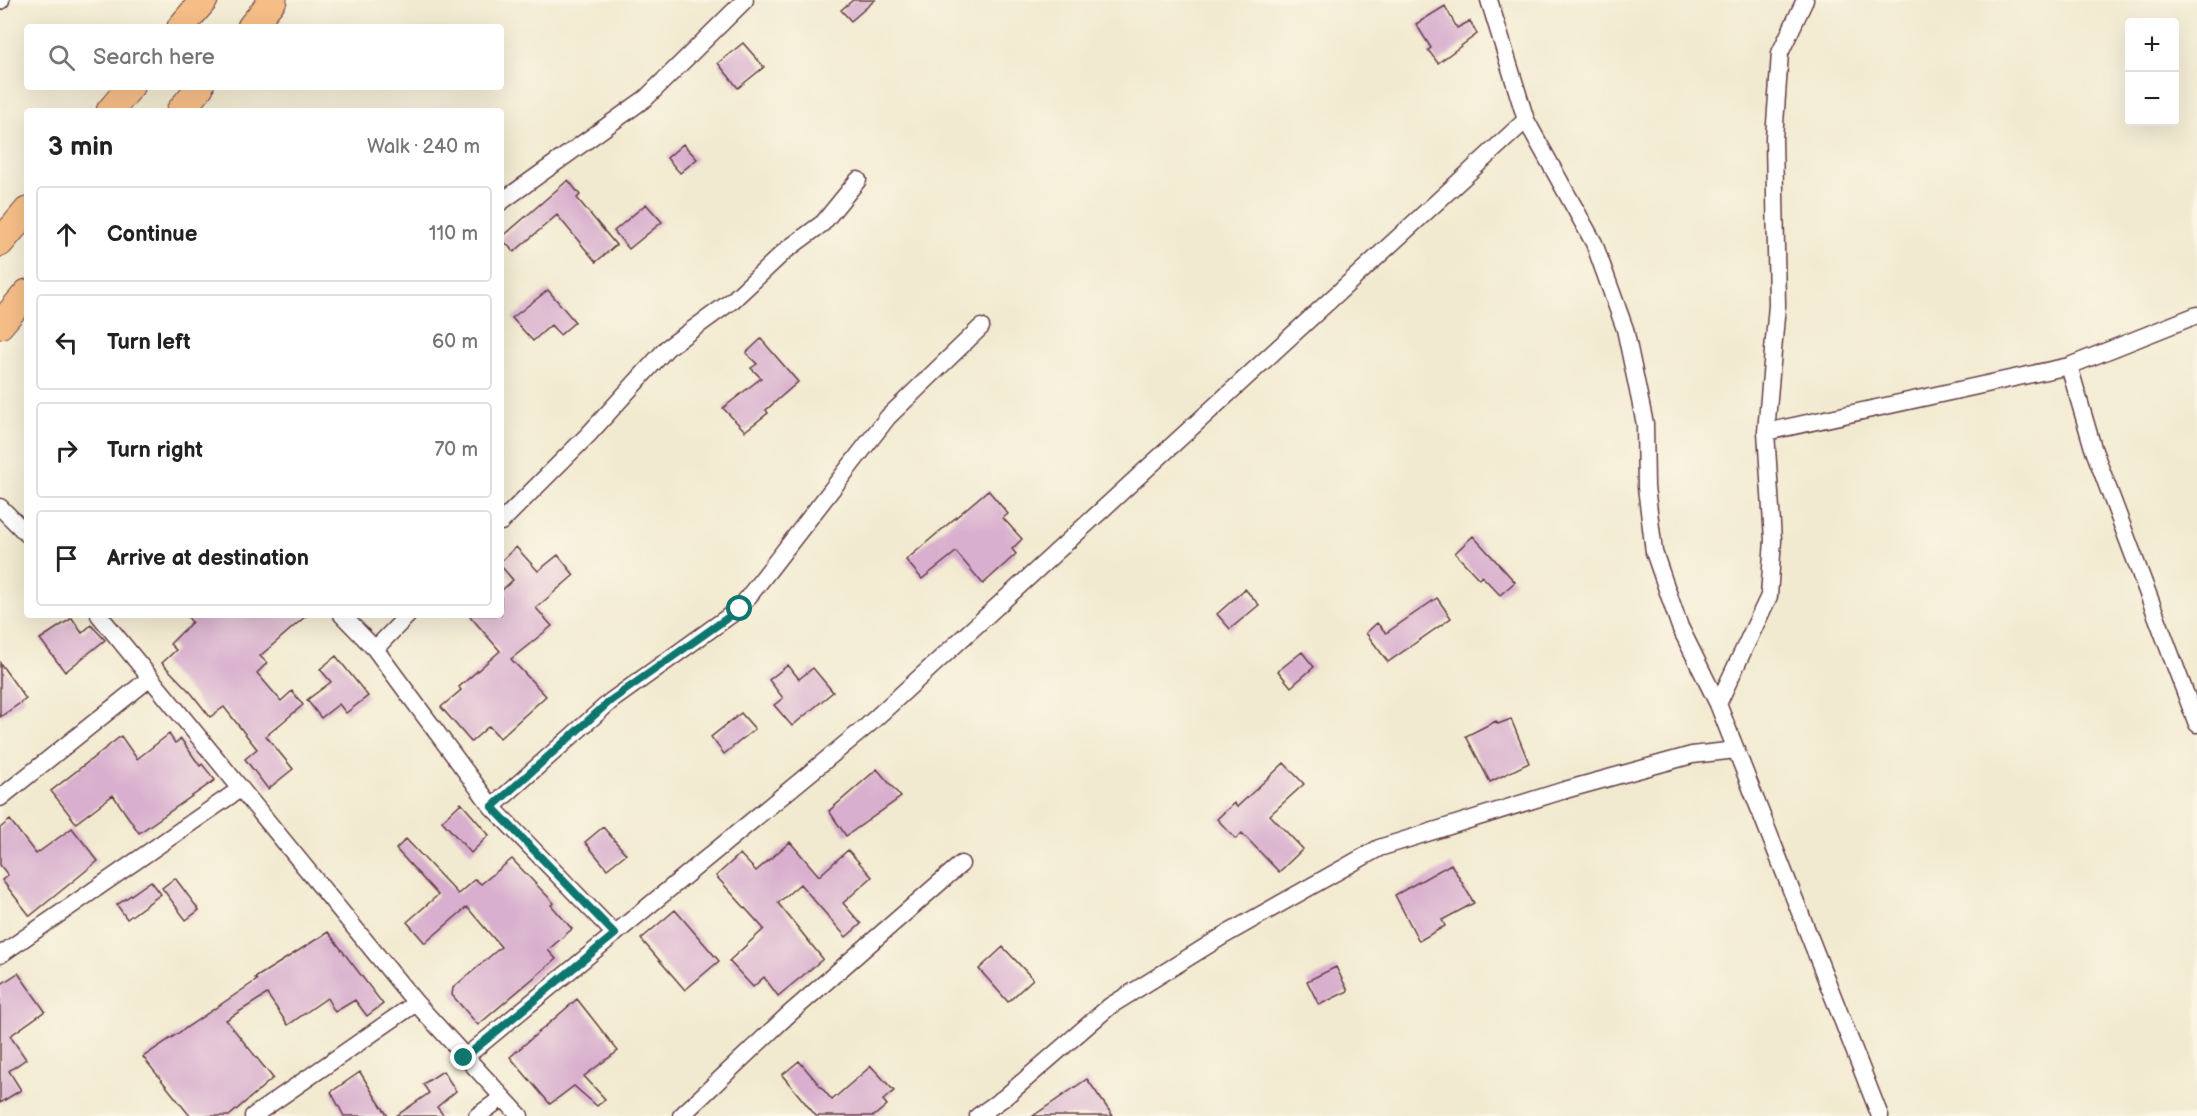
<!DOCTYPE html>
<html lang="en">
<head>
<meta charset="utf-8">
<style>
  body { margin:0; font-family:"Balsamiq Sans",sans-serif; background:#f2f2f2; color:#222 }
  .controls { position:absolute; right:18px; top:18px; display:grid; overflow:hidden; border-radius:6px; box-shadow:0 6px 24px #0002 }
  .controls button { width:54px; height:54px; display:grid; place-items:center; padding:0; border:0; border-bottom:2px solid #e0e0e0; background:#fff; color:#222; font:30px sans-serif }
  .stop { position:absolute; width:18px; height:18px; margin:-14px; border:4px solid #0f766e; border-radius:50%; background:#fff }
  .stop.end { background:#0f766e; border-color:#fff; box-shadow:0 2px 6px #0008 }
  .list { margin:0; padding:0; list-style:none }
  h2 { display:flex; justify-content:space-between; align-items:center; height:78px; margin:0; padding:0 24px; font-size:26px }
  h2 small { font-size:20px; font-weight:400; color:#767676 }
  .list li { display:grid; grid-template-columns:39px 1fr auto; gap:18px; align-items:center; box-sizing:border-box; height:96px; margin:0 12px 12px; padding:0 12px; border:2px solid #e0e0e0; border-radius:6px }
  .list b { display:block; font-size:22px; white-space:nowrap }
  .list em { font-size:20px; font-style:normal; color:#767676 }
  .icon { flex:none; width:33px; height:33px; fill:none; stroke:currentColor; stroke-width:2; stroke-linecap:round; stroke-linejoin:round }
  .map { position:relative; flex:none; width:2197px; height:1116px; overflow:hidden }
  .search { position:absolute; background:#fff; box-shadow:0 6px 24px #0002; left:24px; top:24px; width:480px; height:66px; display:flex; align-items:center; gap:15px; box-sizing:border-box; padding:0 21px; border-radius:6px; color:#767676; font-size:22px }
  .panel { position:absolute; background:#fff; box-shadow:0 6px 24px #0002; left:24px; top:108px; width:480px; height:510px; border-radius:6px }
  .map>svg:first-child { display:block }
</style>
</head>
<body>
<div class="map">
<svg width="2197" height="1116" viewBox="0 0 2197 1116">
  <rect width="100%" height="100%" fill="#fcf5e5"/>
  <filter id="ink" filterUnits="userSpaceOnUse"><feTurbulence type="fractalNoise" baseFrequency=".0167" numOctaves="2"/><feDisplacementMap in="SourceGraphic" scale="12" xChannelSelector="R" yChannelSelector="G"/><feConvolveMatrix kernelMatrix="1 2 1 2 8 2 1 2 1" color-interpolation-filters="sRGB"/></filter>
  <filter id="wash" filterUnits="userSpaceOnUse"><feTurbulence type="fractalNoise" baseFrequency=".008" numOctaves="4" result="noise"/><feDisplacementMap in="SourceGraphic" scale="24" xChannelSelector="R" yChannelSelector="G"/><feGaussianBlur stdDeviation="1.35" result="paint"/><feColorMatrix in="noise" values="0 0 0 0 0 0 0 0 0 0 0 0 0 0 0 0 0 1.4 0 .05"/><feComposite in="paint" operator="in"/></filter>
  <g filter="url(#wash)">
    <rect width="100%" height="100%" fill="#f2ead0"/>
    <g id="blocks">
      <path fill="#d8afce" d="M853 0H875L851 21 841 10Z
        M1445 6 1457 28 1470 21 1477 34 1438 63 1428 50 1431 48 1416 24Z
        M743 43 764 67 738 88 718 63Z
        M683 144 697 159 680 173 667 158Z
        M568 180 580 195 577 198 616 245 596 262 557 215 514 252 501 238Z
        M646 204 662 222 629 249 614 231Z
        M548 290 575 322 560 335 551 325 533 341 512 318Z
        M761 339 798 382 766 410 768 413 745 431 723 408 761 378 751 368 757 364 746 353Z
        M988 490 1008 514 1003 518 1022 539 1012 549 1016 554 983 584 956 552 922 579 906 560Z
        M1473 536 1515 582 1500 595 1482 576 1479 579 1455 553Z
        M516 547 538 571 558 555 574 575 536 608 552 626 511 659 546 696 500 738 489 726 471 742 441 707 461 690 459 687 500 651 469 615H501V591L513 580 501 566V561Z
        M1245 589 1259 605 1230 629 1217 614Z
        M1437 598 1451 618 1388 662 1366 633 1377 623 1386 633Z
        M186 615H307L260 656 267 663 257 673 281 701 292 691 303 705 266 736 293 769 268 789 245 759 257 749 224 707 210 717 192 694 162 663 176 650 170 644 192 622Z
        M72 618 82 633 91 625 105 640 65 672 40 639Z
        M1302 652 1314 667 1291 687 1278 671Z
        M336 656 368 696 346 713 339 704 321 718 307 700 331 682 320 669Z
        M0 663 26 699 0 717Z
        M788 665 799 679 813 668 833 692 792 726 774 705 783 698 769 680Z
        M741 713 755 729 724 754 711 737Z
        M1511 719 1529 763 1490 782 1466 736 1496 721 1498 724Z
        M169 734 175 743 181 739 200 766 202 764 215 780 139 833 113 795 76 823 51 791 121 736 137 759Z
        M1284 763 1304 784 1270 815 1303 849 1279 872 1242 833 1236 839 1217 819 1234 803 1237 807Z
        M877 769 901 797 846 836 829 811Z
        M461 803 489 835 471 853 442 821Z
        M10 820 36 854 72 828 98 861 30 916 2 880 8 875 0 865V828Z
        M603 827 626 854 607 869 585 842Z
        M406 839 458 894 475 879 481 884 512 859 554 903 551 905 572 929 548 950 556 959 478 1025 452 995 453 988 501 947 467 907 425 943 407 922 438 895 396 849Z
        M790 842 819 876 848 850 872 877 843 903 861 924 846 937 800 884 778 903 823 959 778 996 764 977 753 987 729 961 764 929 716 876 740 854 756 871Z
        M1451 864 1474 903 1442 920 1445 926 1419 941 1395 895Z
        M175 878 199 910 186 920 162 888Z
        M151 881 161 894 127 919 117 905Z
        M675 910 719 961 685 990 641 939Z
        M328 932 383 1004 367 1016 355 1000 335 1012 327 998 288 1025 267 994 226 1020 273 1078 229 1116H190L143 1057 257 980 255 978Z
        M1003 947 1033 979 1008 1002 979 969Z
        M1336 967 1348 991 1319 1005 1307 981Z
        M18 973 45 1011 10 1036 26 1059 9 1071 21 1090 0 1103V985Z
        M577 999 618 1051 584 1076 605 1099 597 1106 574 1086 550 1104 510 1057Z
        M799 1061 832 1100 871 1066 894 1091 883 1100 887 1105 874 1116H816L782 1075Z
        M443 1071 456 1091 437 1107 444 1116H396L429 1093 423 1084Z
        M360 1072 374 1095 388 1116H344L331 1092Z
        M1087 1079 1113 1116H1033Z"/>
    </g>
  </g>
  <g filter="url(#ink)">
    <use href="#blocks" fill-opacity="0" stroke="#633d44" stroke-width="1.5"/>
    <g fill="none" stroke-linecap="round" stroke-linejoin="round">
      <defs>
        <path id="minor" d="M1489 0 1526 120 1594 243 1625 329 1645 424 1646 487 1654 552 1680 627 1718 704 1880 1116
          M0 1 1 0
          M501 202 646 98 745 0
          M2069 366 2093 448 2197 724
          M1766 432 2069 366 2197 315
          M0 507 27 534
          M501 522 588 435 667 348 733 300 785 251 823 223 858 180
          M99 615 416 1003 520 1116
          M342 615 375 649 492 807 615 934
          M375 649 408 615
          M1718 704 1769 596 1773 540 1766 432 1777 305 1774 138 1780 53 1805 0
          M0 798 150 678
          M492 807 611 701 739 609 888 417 981 327
          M0 955 240 789
          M464 1058 867 726 1526 120
          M253 1116 416 1003
          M477 1116 502 1098
          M681 1116 788 1015 961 864
          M978 1116 1005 1097 1110 1006 1223 936 1379 848 1565 790 1692 755 1736 750"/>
        <path id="trunk" d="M181 27 204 0
          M251 27 273 0
          M110 111 130 87
          M180 111 200 87
          M0 243 27 211
          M0 325 27 293"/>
      </defs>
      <use href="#minor" stroke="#633d44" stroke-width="19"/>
      <use href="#trunk" stroke="#633d44" stroke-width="29"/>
      <use href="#minor" stroke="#fff" stroke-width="16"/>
      <use href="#trunk" stroke="#f6be87" stroke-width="27"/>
    </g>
  </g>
  <g fill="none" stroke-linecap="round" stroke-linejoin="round" filter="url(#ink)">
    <path stroke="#0f766e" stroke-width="8" d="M464 1058 615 934 492 807 610 701 740 609"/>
  </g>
</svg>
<div class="controls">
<button>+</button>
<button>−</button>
</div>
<div class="stop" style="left:740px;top:609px"></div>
<div class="stop end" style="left:464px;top:1058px"></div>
<div class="search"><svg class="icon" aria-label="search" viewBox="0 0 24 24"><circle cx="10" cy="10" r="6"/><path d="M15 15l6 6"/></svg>Search here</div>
<section class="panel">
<h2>3 min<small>Walk · 240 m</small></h2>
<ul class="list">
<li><svg class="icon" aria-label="ahead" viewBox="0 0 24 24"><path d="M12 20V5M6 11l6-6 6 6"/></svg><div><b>Continue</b></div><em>110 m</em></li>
<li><svg class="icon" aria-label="left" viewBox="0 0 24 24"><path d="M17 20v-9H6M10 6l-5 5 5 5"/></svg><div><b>Turn left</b></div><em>60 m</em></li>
<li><svg class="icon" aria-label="right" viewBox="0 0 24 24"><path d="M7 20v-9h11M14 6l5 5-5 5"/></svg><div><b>Turn right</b></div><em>70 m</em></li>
<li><svg class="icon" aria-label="arrive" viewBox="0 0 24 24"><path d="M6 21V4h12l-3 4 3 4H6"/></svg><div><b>Arrive at destination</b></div></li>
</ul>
</section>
</div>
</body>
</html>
